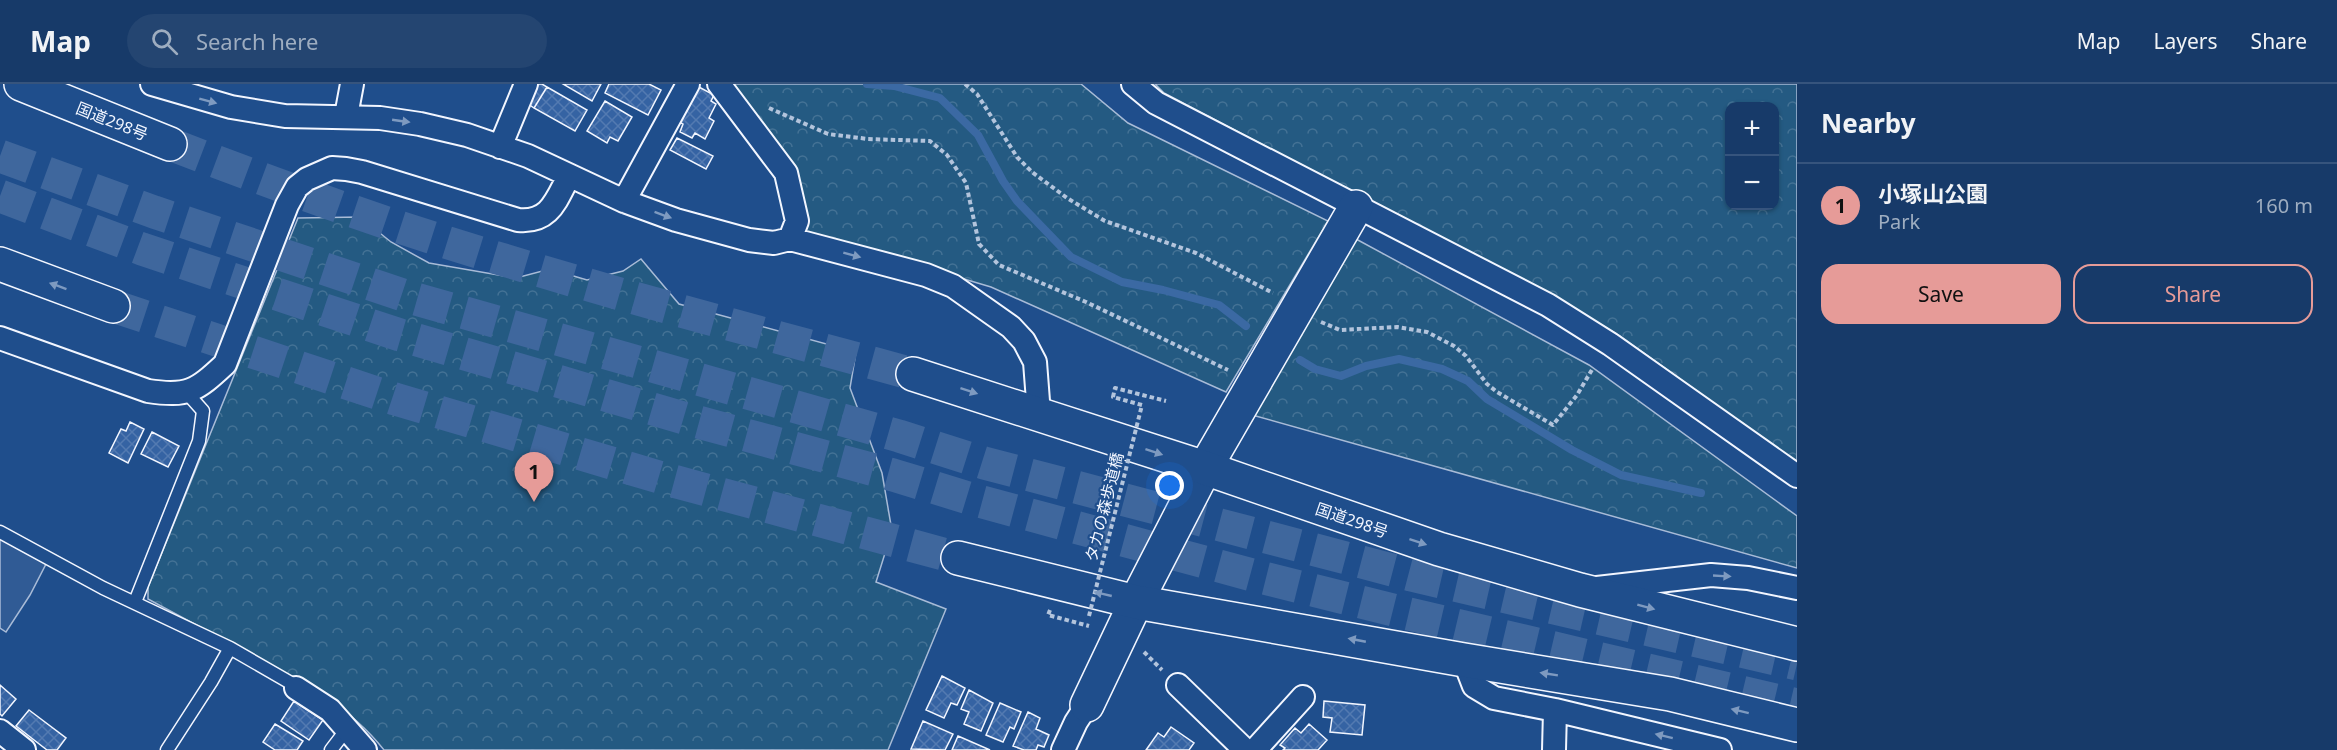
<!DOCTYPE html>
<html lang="en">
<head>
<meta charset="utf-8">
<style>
  body { margin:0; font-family:"Noto Sans","Noto Sans JP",sans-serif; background:#244571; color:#f1f3f6 }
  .controls { position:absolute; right:18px; top:18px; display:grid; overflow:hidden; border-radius:12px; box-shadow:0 2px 4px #0004 }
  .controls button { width:54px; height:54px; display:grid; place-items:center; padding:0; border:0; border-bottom:2px solid #36547d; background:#173a69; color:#f1f3f6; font:30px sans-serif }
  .you { position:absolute; left:1170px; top:402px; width:21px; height:21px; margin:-15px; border:4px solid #fff; border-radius:50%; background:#1a73e8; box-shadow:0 0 0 9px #1a73e833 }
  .badge { display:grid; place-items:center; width:39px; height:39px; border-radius:50%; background:#e69b98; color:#111; font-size:20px; font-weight:700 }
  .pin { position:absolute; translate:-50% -50px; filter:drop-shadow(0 2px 3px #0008) }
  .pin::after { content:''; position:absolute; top:32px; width:21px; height:18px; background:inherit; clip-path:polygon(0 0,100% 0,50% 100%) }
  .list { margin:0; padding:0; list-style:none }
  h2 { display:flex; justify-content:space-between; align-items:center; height:78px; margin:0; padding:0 24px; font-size:26px }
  h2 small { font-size:20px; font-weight:400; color:#9eadc0 }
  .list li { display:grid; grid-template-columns:39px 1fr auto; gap:18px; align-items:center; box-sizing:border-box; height:84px; padding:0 24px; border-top:2px solid #36547d }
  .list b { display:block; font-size:22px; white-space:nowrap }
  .list p { margin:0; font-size:20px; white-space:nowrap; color:#9eadc0 }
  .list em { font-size:20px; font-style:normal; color:#9eadc0 }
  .actions { display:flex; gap:12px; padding:18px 24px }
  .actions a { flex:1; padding:14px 0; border:2px solid #e69b98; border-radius:18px; text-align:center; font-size:21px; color:#e69b98 }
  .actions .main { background:#e69b98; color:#111 }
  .icon { flex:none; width:33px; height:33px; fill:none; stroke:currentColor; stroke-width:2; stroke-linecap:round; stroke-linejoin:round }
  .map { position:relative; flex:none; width:1797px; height:666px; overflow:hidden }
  header { display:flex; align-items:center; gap:36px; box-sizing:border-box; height:84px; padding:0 30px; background:#173a69; border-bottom:2px solid #36547d }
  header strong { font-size:28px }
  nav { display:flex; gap:33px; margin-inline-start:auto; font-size:21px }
  .search { width:420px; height:54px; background:#244571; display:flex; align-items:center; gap:15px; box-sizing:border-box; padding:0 21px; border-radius:33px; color:#9eadc0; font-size:22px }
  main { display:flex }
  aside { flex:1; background:#173a69 }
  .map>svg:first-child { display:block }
</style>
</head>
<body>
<header>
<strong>Map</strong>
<div class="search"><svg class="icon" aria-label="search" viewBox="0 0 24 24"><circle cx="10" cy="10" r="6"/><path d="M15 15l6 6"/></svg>Search here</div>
<nav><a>Map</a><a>Layers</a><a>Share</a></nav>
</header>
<main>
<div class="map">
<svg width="1797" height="666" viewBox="0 0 1797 666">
  <defs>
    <pattern id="park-crowns" width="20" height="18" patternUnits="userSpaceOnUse" patternTransform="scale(1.5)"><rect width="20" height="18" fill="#245a82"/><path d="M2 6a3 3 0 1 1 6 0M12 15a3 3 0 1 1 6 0" fill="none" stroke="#447295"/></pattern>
    <pattern id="building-cross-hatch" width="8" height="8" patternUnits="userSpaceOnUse" patternTransform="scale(1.5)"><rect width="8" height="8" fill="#3563a3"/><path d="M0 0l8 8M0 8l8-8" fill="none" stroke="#537ab1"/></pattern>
  </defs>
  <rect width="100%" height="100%" fill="#1f4e8c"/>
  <path fill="url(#park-crowns)" stroke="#a8bbd7" stroke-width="1.5" fill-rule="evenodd" d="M729 0H1081L1128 39 1328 137 1226 308 991 203 799 146 788 75Z
    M1155 0H1797V379L1620 252 1554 213 1164 9ZM1730 22H1774V122H1730Z
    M360 133 391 158 429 179 516 194 550 185 587 196 623 187 641 175 679 220 856 268 850 304 882 389 892 447 876 498 946 525 888 666H384C350 622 298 595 250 570 216 552 182 533 148 515V503L298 134Z
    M1356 155 1589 281 1797 432V484L1245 329Z"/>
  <path fill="#305b95" stroke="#a8bbd7" stroke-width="1.5" d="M0 455 46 480 30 511 6 548 0 544Z"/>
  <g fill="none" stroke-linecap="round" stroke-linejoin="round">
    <path stroke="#3b69a3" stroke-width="8" d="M867 0 894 2 940 14 978 51 1003 97 1017 117 1071 173 1122 198 1163 206 1219 221 1246 242
      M1300 276 1315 285 1341 292 1366 282 1399 275 1442 285 1468 297 1487 315 1572 366 1621 391 1701 409"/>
  </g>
  <path fill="url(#building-cross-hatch)" stroke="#f2f6ff" stroke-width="1.5" d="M534 0H542L547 3 534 24 524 17Z
    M563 0H601L592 17Z
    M609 0H649L661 6 648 31 605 9Z
    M697 2 714 11 711 17 716 20 709 34 714 37 705 55 695 49 692 54 680 48 683 40 679 38Z
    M547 3 587 26 575 47 534 24Z
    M605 17 632 33 618 57 610 53 607 59 587 47Z
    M677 54 713 72 706 85 670 66Z
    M130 338 144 345 128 379 109 369 121 345 126 347Z
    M152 348 179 362 168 383 141 370Z
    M942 592 965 604 957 621 951 619 944 634 926 626Z
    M0 601 16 615 2 632 0 630Z
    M969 606 993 619 981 647 964 640 969 628 961 625Z
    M294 617 323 636 309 656 281 637Z
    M1324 617 1365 621 1362 651 1330 648 1332 634 1323 633Z
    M1000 619 1021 628 1014 645 1010 643 1003 658 986 651Z
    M29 626 66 654 57 666H47L16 642Z
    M1028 628 1040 634 1036 645 1049 651 1044 663 1038 661 1036 666H1024L1013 662Z
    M923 637 953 650 945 666 911 665Z
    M275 640 303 657 297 666H275L263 658Z
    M1309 640 1327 656 1318 666H1283L1285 664 1280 661 1295 644 1301 649Z
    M1171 643 1194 659 1189 666H1146L1158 649 1164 653Z
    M958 652 990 666H952Z"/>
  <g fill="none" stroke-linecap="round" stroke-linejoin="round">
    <path stroke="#3f679d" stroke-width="33" stroke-dasharray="33 16" stroke-linecap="butt" d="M170 60C256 93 342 125 430 153 589 204 752 246 913 290
      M0 72 154 128 409 213 899 352 984 379 1411 491 1797 580
      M0 112 142 165 400 251 687 335 893 391 975 416 1256 492 1405 529 1797 621
      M113 222 395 315 662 394 958 474"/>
    <defs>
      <path id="lane" d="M0 448 103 504 230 564 296 602V604
        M135 518 199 357 203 327 187 309
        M167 666 211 598 230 564
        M331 666 347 645"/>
      <path id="street" d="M152 0 231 23 285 32 380 34 420 40 467 51 528 72 624 117 676 136 749 156 774 159 790 155 926 191 953 202 1011 243 1024 257 1035 278 1039 330
        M719 0 786 89 797 137 790 155
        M1133 0 1156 19 1548 221 1610 260 1797 392
        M346 32 352 0
        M500 63 526 0
        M624 117 688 0
        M0 254 148 307C188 313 196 307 225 280L287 121 297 103 307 95 332 84 346 85 362 88 518 136C550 139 556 116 569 92
        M1597 504 1711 491 1748 494 1797 504
        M1464 576 1474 602 1494 614 1555 626 1720 666
        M1178 601 1245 666
        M296 604 330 626 365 666
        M0 647 24 666
        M1063 666 1076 638 1087 621
        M1255 666 1303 613
        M1554 666 1555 626"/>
      <path id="secondary" d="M1087 621 1136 518 1205 384 1356 123"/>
      <path id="highway" d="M21 0 170 60
        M0 180 113 222
        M913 290 1205 384 1439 465 1580 506 1797 560
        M958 474 1136 518 1464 576 1670 610 1797 641"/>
    </defs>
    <use href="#lane" stroke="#f2f6ff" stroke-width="15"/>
    <use href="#street" stroke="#f2f6ff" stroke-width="26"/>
    <use href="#secondary" stroke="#f2f6ff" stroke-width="36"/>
    <use href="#highway" stroke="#f2f6ff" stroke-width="36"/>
    <path stroke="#b3c4dc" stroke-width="4" stroke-dasharray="4.5 3" stroke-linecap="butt" d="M965 0 977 10 1017 73 1032 88 1067 114 1105 137 1196 169 1273 209
      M769 24 828 50 868 55 930 57 947 71 966 99 979 160 999 181 1086 218 1228 286
      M1321 238 1340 246 1397 243 1427 248 1454 262 1466 272 1487 300 1497 308 1553 341 1577 311 1593 284
      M1142 321 1113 313 1115 304 1166 317
      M1050 526 1048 531 1089 542
      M1144 568 1162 586"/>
    <use href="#lane" stroke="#1f4e8c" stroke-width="12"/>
    <use href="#street" stroke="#1f4e8c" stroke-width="22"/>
    <use href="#secondary" stroke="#1f4e8c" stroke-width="33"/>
    <use href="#highway" stroke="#1f4e8c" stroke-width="33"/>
    <path stroke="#b3c4dc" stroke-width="4" stroke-dasharray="4.5 3" stroke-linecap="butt" d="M1089 532 1142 321"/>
  </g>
  <defs><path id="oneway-solid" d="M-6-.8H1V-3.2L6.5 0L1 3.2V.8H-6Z" transform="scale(1.5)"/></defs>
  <g fill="#7e9ac0">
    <use href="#oneway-solid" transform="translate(208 17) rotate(15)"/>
    <use href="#oneway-solid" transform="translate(401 37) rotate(8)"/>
    <use href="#oneway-solid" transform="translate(663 131) rotate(20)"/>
    <use href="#oneway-solid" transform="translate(852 171) rotate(15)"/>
    <use href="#oneway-solid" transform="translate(58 202) rotate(-160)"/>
    <use href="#oneway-solid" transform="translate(969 307) rotate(18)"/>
    <use href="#oneway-solid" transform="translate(1154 368) rotate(18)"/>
    <use href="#oneway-solid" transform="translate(1418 458) rotate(18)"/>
    <use href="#oneway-solid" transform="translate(1722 492) rotate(3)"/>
    <use href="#oneway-solid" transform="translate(1103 510) rotate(-167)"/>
    <use href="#oneway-solid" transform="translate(1646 523) rotate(15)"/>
    <use href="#oneway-solid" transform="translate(1357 556) rotate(-169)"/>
    <use href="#oneway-solid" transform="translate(1549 590) rotate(-171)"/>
    <use href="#oneway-solid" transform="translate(1740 627) rotate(-166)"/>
    <use href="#oneway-solid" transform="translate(1664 652) rotate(-166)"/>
  </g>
  <g text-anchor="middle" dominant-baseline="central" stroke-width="4.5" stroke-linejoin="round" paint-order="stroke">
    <g font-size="16" fill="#f2f6ff" stroke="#1f4e8c">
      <text transform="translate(112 37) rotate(22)">国道298号</text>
      <text transform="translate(1104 423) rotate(-76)">タカの森歩道橋</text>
      <text transform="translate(1352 436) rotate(19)">国道298号</text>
    </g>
  </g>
</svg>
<div class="controls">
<button>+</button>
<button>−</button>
</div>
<div class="you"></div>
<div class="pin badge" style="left:534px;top:418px">1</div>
</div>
<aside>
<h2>Nearby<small></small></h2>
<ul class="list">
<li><span class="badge">1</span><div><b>小塚山公園</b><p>Park</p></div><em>160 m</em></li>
</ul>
<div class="actions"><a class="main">Save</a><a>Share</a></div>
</aside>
</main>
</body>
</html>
